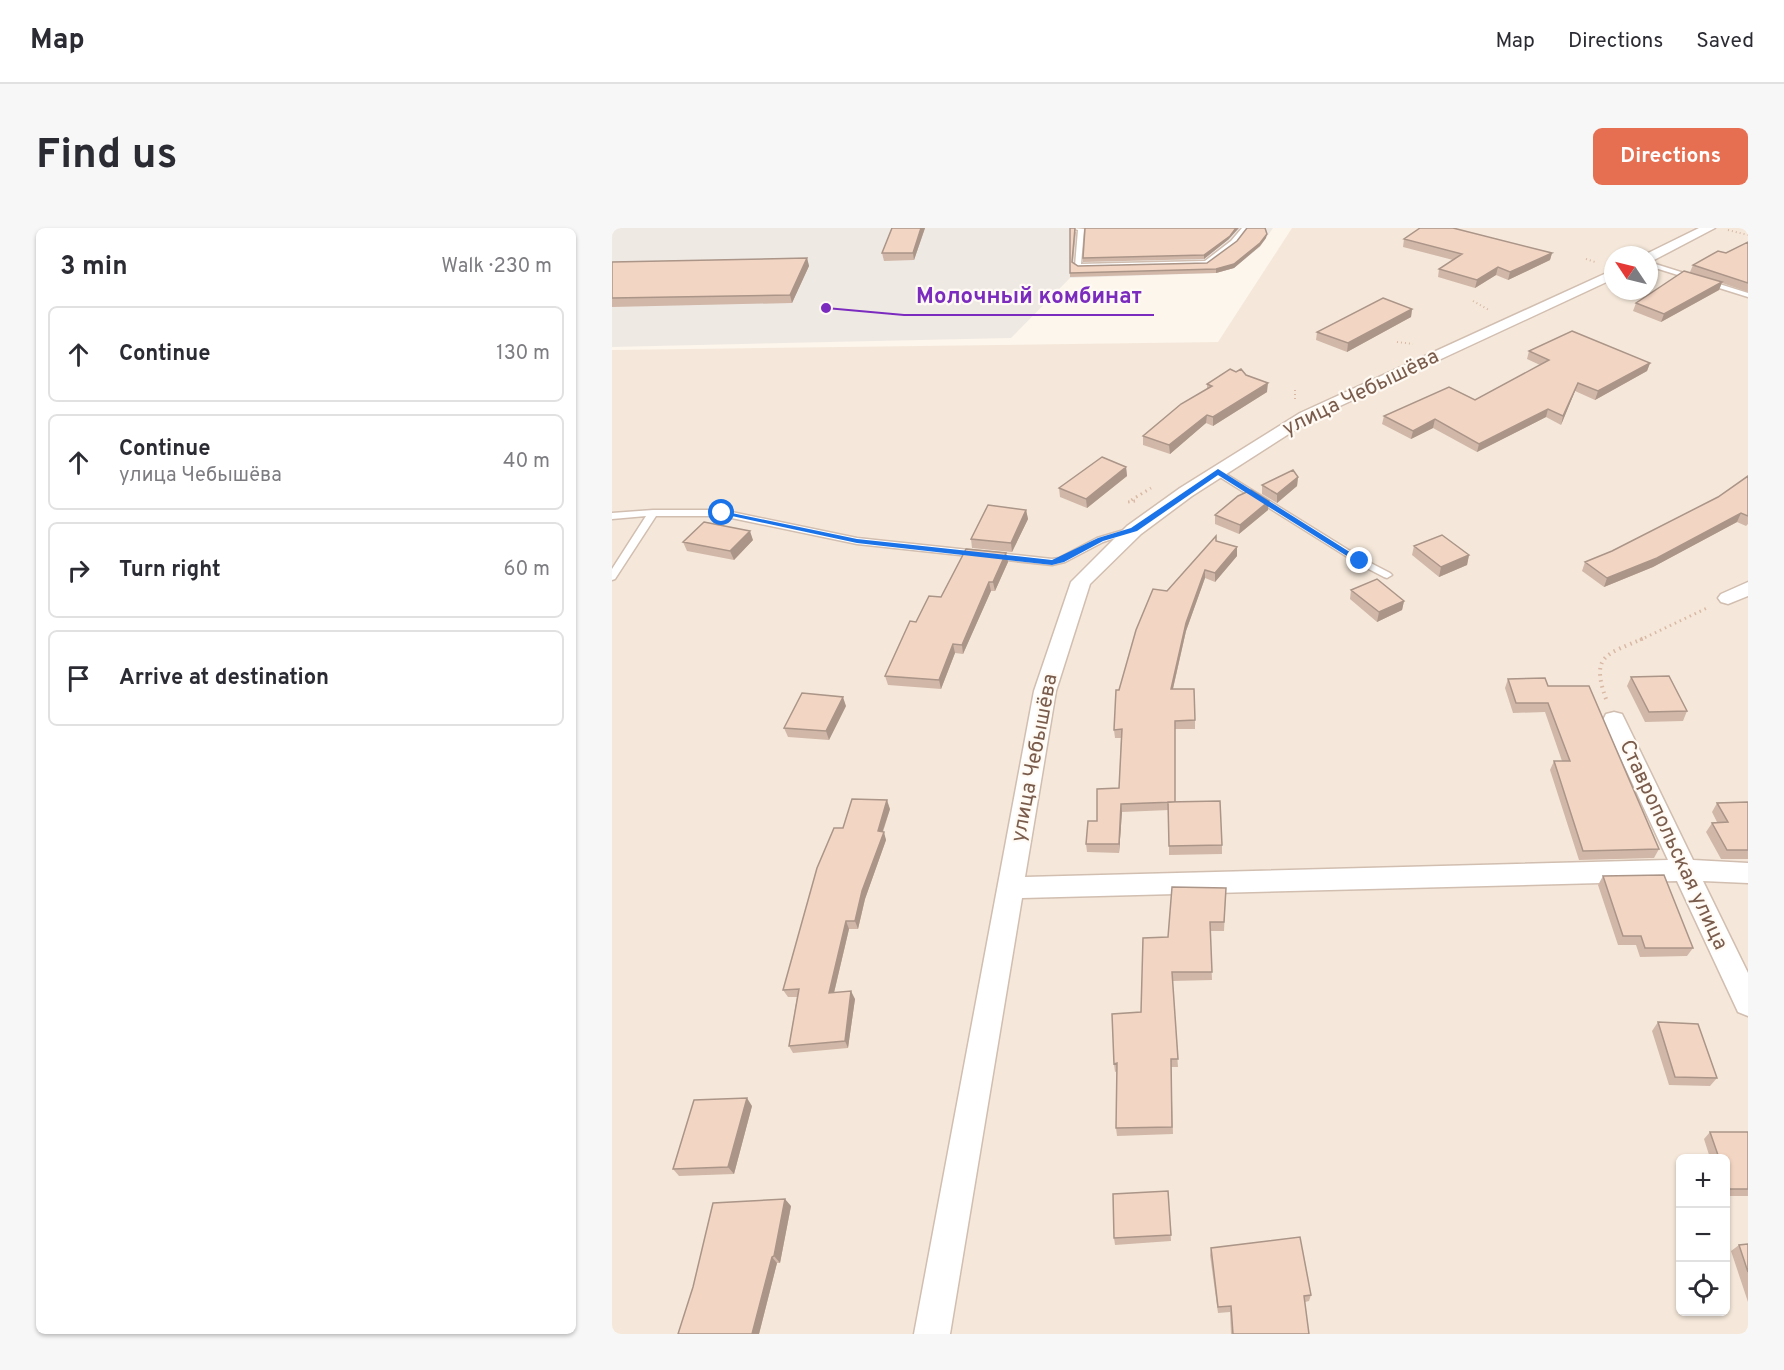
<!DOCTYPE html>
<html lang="en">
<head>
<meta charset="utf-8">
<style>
  body { margin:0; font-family:Overpass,sans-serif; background:#f7f7f7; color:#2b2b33 }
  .controls { position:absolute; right:18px; bottom:18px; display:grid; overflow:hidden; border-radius:9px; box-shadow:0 2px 4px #0004 }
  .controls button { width:54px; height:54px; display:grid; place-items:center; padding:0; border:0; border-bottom:2px solid #e1e1e2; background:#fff; color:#2b2b33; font:30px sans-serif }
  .compass { position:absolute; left:992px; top:18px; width:54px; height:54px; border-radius:50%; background:#fff; box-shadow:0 2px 4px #0004; rotate:305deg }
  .stop { position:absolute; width:18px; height:18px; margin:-14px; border:4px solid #1a73e8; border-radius:50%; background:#fff }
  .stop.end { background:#1a73e8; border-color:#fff; box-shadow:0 2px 6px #0008 }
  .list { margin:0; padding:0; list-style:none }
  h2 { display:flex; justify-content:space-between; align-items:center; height:78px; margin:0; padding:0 24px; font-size:26px }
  h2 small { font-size:20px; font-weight:400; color:#7c7c81 }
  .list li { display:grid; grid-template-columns:39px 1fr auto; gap:18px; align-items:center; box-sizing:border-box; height:96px; margin:0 12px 12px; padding:0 12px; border:2px solid #e1e1e2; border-radius:9px }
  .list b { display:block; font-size:22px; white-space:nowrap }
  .list p { margin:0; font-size:20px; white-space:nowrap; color:#7c7c81 }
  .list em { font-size:20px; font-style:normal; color:#7c7c81 }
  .icon { flex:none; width:33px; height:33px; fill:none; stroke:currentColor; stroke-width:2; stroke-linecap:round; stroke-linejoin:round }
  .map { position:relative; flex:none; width:1136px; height:1106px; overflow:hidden; border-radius:9px }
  header { display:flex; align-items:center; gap:36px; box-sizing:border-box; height:84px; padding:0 30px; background:#fff; border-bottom:2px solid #e1e1e2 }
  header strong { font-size:28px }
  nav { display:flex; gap:33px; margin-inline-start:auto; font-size:21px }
  .intro { display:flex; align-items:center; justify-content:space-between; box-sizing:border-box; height:144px; padding:0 36px }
  h1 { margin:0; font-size:42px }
  .button { padding:15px 27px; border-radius:9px; background:#e76f51; color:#fff; font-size:21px; font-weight:700 }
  main { display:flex; gap:36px; padding:0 36px }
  aside { flex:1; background:#fff; border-radius:9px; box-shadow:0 2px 4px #0004 }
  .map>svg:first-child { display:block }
</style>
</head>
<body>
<header>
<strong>Map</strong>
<nav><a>Map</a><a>Directions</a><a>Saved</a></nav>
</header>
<div class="intro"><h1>Find us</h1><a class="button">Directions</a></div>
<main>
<aside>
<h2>3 min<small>Walk · 230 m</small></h2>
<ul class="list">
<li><svg class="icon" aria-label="ahead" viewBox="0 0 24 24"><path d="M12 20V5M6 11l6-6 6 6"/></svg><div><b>Continue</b></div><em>130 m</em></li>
<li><svg class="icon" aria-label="ahead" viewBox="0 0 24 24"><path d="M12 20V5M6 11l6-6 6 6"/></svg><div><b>Continue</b><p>улица Чебышёва</p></div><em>40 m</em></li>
<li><svg class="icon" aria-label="right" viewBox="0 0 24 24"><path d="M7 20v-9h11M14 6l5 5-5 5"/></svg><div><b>Turn right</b></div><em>60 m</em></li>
<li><svg class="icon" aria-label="arrive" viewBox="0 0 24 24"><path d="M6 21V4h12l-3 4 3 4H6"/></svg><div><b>Arrive at destination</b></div></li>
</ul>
</aside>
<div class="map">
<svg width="1136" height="1106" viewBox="0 0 1136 1106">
  <rect width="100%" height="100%" fill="#fdf6ec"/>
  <path fill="#f5e8da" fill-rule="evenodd" d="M680 0H1136V1106H0V122L606 114ZM1001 27H1037V63H1001ZM1068 930H1114V1084H1068Z"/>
  <path fill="#efe9e4" d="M0 0H661L648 19 622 40 604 45 458 50 399 110 0 119Z"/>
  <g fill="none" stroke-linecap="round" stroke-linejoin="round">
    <defs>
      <path id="service" d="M460 0 472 1 469 36 593 33 619 13 630 0H636L623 15 595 37 466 40 463 38 466 2Z
        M1037 34 1136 65V69L1037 38Z
        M606 241 751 331 778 345 780 347 775 350 772 349 745 335 603 246V242Z
        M41 282H110L245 310 440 331 447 330 485 310 522 299 527 302 491 314 453 334 440 337 245 316 110 288H44L3 351 0 352V341L34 288 0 291V285Z"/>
      <path id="minor" d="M1087 0H1103L1042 32 1037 33V27H1032Z
        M1001 42V51L700 191 580 268 529 306 478 356 444 463 413 649 1056 632 991 492 994 486 1002 484 1010 486 1013 492 1081 632 1136 635V655L1091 653 1136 745V788L1126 784 1065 653 410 670 338 1106H302L422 463 459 354 515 298 568 260 688 185Z
        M1136 354V368L1116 376 1109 374 1106 370 1109 366Z"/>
    </defs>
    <use href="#service" stroke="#d1beb0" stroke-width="3"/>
    <use href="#minor" stroke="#d1beb0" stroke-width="3"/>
    <path stroke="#d9b8a5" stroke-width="2" stroke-dasharray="1 3" stroke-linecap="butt" d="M1116 2 1136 7
      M974 31 983 34
      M1017 63 1020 64
      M861 73 877 82
      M785 114 801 116
      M683 162V172"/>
    <path stroke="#d9b8a5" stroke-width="3" stroke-dasharray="1.5 4" stroke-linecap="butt" d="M523 273 516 274 539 260
      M1028 412 1097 379"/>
    <path stroke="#d9b8a5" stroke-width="4" stroke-dasharray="1.5 4.5" stroke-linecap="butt" d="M994 471C978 426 995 427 1032 410"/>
    <use href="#service" fill="#fff" fill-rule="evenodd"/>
    <use href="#minor" fill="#fff" fill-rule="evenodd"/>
  </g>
  <path fill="#d1b7a8" d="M280 0H313L302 32 272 33 270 25Z
    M458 0 464 4 461 34 466 38 595 35 654 10 648 18 622 40 604 45 458 49Z
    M617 11 592 31 471 34V30Z
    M792 11 940 25 938 32 896 52 884 47 863 60 826 49 827 41 841 32 791 19Z
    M1136 14V64L1110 55 1107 62 1049 94 1021 83 1024 75 1078 44 1081 37 1114 25Z
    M195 30 197 38 180 75 0 79V34Z
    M800 81 799 89 735 124 704 112 705 104Z
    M917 123 1038 135 1035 143 983 172 963 163 949 197 934 189 865 224 821 200 799 211 770 196 772 188 863 172 928 137 915 131Z
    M634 147 655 164 601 198 594 195 558 226 531 217V208L595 161V156Z
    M514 239 515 248 475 280 448 269 447 260Z
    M1136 248V296L1134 298 1125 294 1041 339 992 359 970 343 973 334 1000 323 1106 269Z
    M686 249 685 258 665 275 650 266V257Z
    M414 282 416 291 400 324 360 320 359 311Z
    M656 282 627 306 603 296V287Z
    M141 312 122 332 75 323 71 314Z
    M802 318 857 327 855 337 827 349 800 327Z
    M625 319V328L603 354 593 350 574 403 561 461 583 492V501H563V574L610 617V626L557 627V582L510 584 507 625 475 624 474 616 485 593 507 560 509 510H503L502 502 507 462 555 363Z
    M394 325 396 334 383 363H379L351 426 343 425 329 461 276 457 273 448 329 369Z
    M739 362 792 373 790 382 765 394 738 371Z
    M1019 449 1075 483 1071 493 1033 494 1015 458Z
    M896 451 936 458 1047 621 1042 630 967 632 938 542 942 533H950L933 484 901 485 893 460Z
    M234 478 217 512 176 509 172 500Z
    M1136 574V631H1109L1094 604 1100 595 1105 594 1100 584 1105 575Z
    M278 581 271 604 274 612 253 671 246 701H237L222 765 243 771 236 820 181 825 177 818 185 769H176L171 762 231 600Z
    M991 648 1081 720 1075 728 1028 729 1024 717H1006L986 657Z
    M614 660 612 703H598L600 752 560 753 566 839H559L561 906 505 908 504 900 505 843 503 844 502 836 529 784 556 709Z
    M1046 794 1105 850 1098 858 1057 857 1040 803Z
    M140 878 122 946 67 948 61 941Z
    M1098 904H1136V968H1113V930H1098L1092 911Z
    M556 963 559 1013 503 1017 502 1010Z
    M179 978 168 1035H165L147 1106H66Z
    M1136 1016V1074L1119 1023 1127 1017Z
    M599 1020 699 1067 697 1073 693 1074 697 1106H619L618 1084 606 1085 598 1027Z"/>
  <path fill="#aa9588" d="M309 0H313L302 32 301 25Z
    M624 0H627L617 11 592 31V27Z
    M655 6 654 10 648 18 622 40 604 45V41Z
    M940 25 938 32 896 52 898 44Z
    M195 30 197 38 180 75 178 67Z
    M886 39 884 47 863 60 865 52Z
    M1110 54 1107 62 1049 94 1052 86Z
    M800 81 799 89 735 124 736 115Z
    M1038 135 1035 143 983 172 986 163Z
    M656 155 655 164 601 198V189Z
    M966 155 963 163 949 197 951 188Z
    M936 181 934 189 865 224 867 216Z
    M595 187 594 195 558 226 557 217Z
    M823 191 821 200 799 211 801 203Z
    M514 239 515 248 475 280 474 271Z
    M686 249 685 258 665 275V266Z
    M657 273 656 282 627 306 628 297Z
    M414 282 416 291 400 324 399 315Z
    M1129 285 1125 294 1041 339 992 359 995 350Z
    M138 303 141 312 122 332 118 323Z
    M625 319V328L603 354V345Z
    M394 325 396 334 383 363 381 354Z
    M857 327 855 337 827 349 829 339Z
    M593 342V350L574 403 559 469V461L574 395Z
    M377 354 379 363 351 426 350 417Z
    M792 373 790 382 765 394 767 384Z
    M341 416 343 425 329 461 327 452Z
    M231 469 234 478 217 512 214 503Z
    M275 572 278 581 268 611 266 603Z
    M509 576 510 584 507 625V616Z
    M272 604 274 612 253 671 246 701 243 693 250 663Z
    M234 693 237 701 220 773 217 765Z
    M239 763 243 771 236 820 233 813Z
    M135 870 140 878 122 946 116 939Z
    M173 971 179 978 168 1035 162 1028Z
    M160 1029 165 1035 147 1106H140Z"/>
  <path fill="#f3d5c3" stroke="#aa9588" stroke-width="1.5" d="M280 0H309L301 25H270Z
    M458 0H463L460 34 466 38 595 35 625 13 635 0H653L655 6 648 15 622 36 604 41 458 45Z
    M473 0H624L618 8 592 27 471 30Z
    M808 0H841L940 25 898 44 886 39 865 52 827 41 850 26 792 11Z
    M1136 14V55L1081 37 1106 23 1114 25Z
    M195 30 178 67 0 70V34Z
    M1072 43 1110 54 1052 86 1024 75Z
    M771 70 800 81 736 115 705 104Z
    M960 103 1038 135 986 163 966 155 951 188 936 181 867 216 823 191 801 203 772 188 837 159 863 172 937 132 917 123Z
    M618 141 624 144 629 141 634 147 656 155 601 189 595 187 557 217 531 208 569 176 600 158 595 156Z
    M490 229 514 239 474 271 447 260Z
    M681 242 686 249 665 266 650 257Z
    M1136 248V288L1129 285 1045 330 995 350 973 334 1000 323 1106 269Z
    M639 262 657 273 628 297 603 287 626 268Z
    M376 277 414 282 399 315 359 311Z
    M92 294 138 303 118 323 71 314Z
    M830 307 857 327 829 339 802 318Z
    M604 308V313L625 319 603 345 593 342 574 395 559 461H582L583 492 563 493V574L509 576 507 616H474L476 593H485V561L507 560 510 501 502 502 504 462H507L524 402 541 361 555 363Z
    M354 321 394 325 381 354H377L350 417 341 416 327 452 273 448 298 393 304 394 317 368 329 369Z
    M765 351 792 373 767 384 739 362Z
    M1057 448 1075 483 1037 484 1019 449Z
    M933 450 936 458H977L1047 621 971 623 942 533H958L936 475H904L896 451Z
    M190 465 231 469 214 503 172 500Z
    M240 571 275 572 266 603 272 604 250 663 243 693H234L217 765 239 763 233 813 177 818 187 761 171 762 205 640 222 600H231Z
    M608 573 610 617 557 618 556 574Z
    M1136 574V622H1115L1100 595 1116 594 1105 575Z
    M1052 647 1081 720H1033L1029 708H1011L991 648Z
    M560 659 614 660 612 694H598L600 744H560L566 831H559L560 899 504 900 505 835 502 836 500 786 529 784 531 710 556 709Z
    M1046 794 1086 796 1105 850 1063 849Z
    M135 870 116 939 61 941 82 872Z
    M1098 904H1136V961H1117L1113 949V930H1107Z
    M556 963 559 1007 502 1010 501 966Z
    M173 971 162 1028 160 1029 140 1106H66L81 1059 101 975Z
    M688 1009 699 1067 692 1068 697 1106H621L619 1078 606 1079 599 1020Z
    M1136 1016V1044L1127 1017Z"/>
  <path fill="#1a73e8" d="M606 241 752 333 746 335 606 247 525 303 491 313 452 334 440 337 245 315 106 285 110 283 245 311 440 332 486 310 519 300Z"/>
  <g text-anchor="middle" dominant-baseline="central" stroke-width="4.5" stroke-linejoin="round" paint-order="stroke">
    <g font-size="21" fill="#7a5c4d" stroke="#fffaf3">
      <text transform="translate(749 165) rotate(-26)">улица Чебышёва</text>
      <text transform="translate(423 530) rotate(-79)">улица Чебышёва</text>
      <text transform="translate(1061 617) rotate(65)">Ставропольская улица</text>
    </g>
  </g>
  <path fill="none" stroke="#7b2cbf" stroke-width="2" d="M214 80L292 87H542"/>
  <circle fill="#7b2cbf" stroke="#fffaf3" stroke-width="2" cx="214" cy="80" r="6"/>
  <g font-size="22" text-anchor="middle" font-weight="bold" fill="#7b2cbf" stroke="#fffaf3" stroke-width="4.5" stroke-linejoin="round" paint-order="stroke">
    <text x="417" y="75">Молочный комбинат</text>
  </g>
</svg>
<div class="controls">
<button>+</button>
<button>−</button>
<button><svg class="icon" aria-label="locate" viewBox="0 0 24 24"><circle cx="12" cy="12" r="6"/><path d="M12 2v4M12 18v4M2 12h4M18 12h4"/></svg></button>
</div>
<svg class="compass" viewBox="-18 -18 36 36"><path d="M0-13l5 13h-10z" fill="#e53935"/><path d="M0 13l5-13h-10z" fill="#7c7c81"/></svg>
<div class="stop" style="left:110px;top:285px"></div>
<div class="stop end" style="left:748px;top:333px"></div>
</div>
</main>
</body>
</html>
